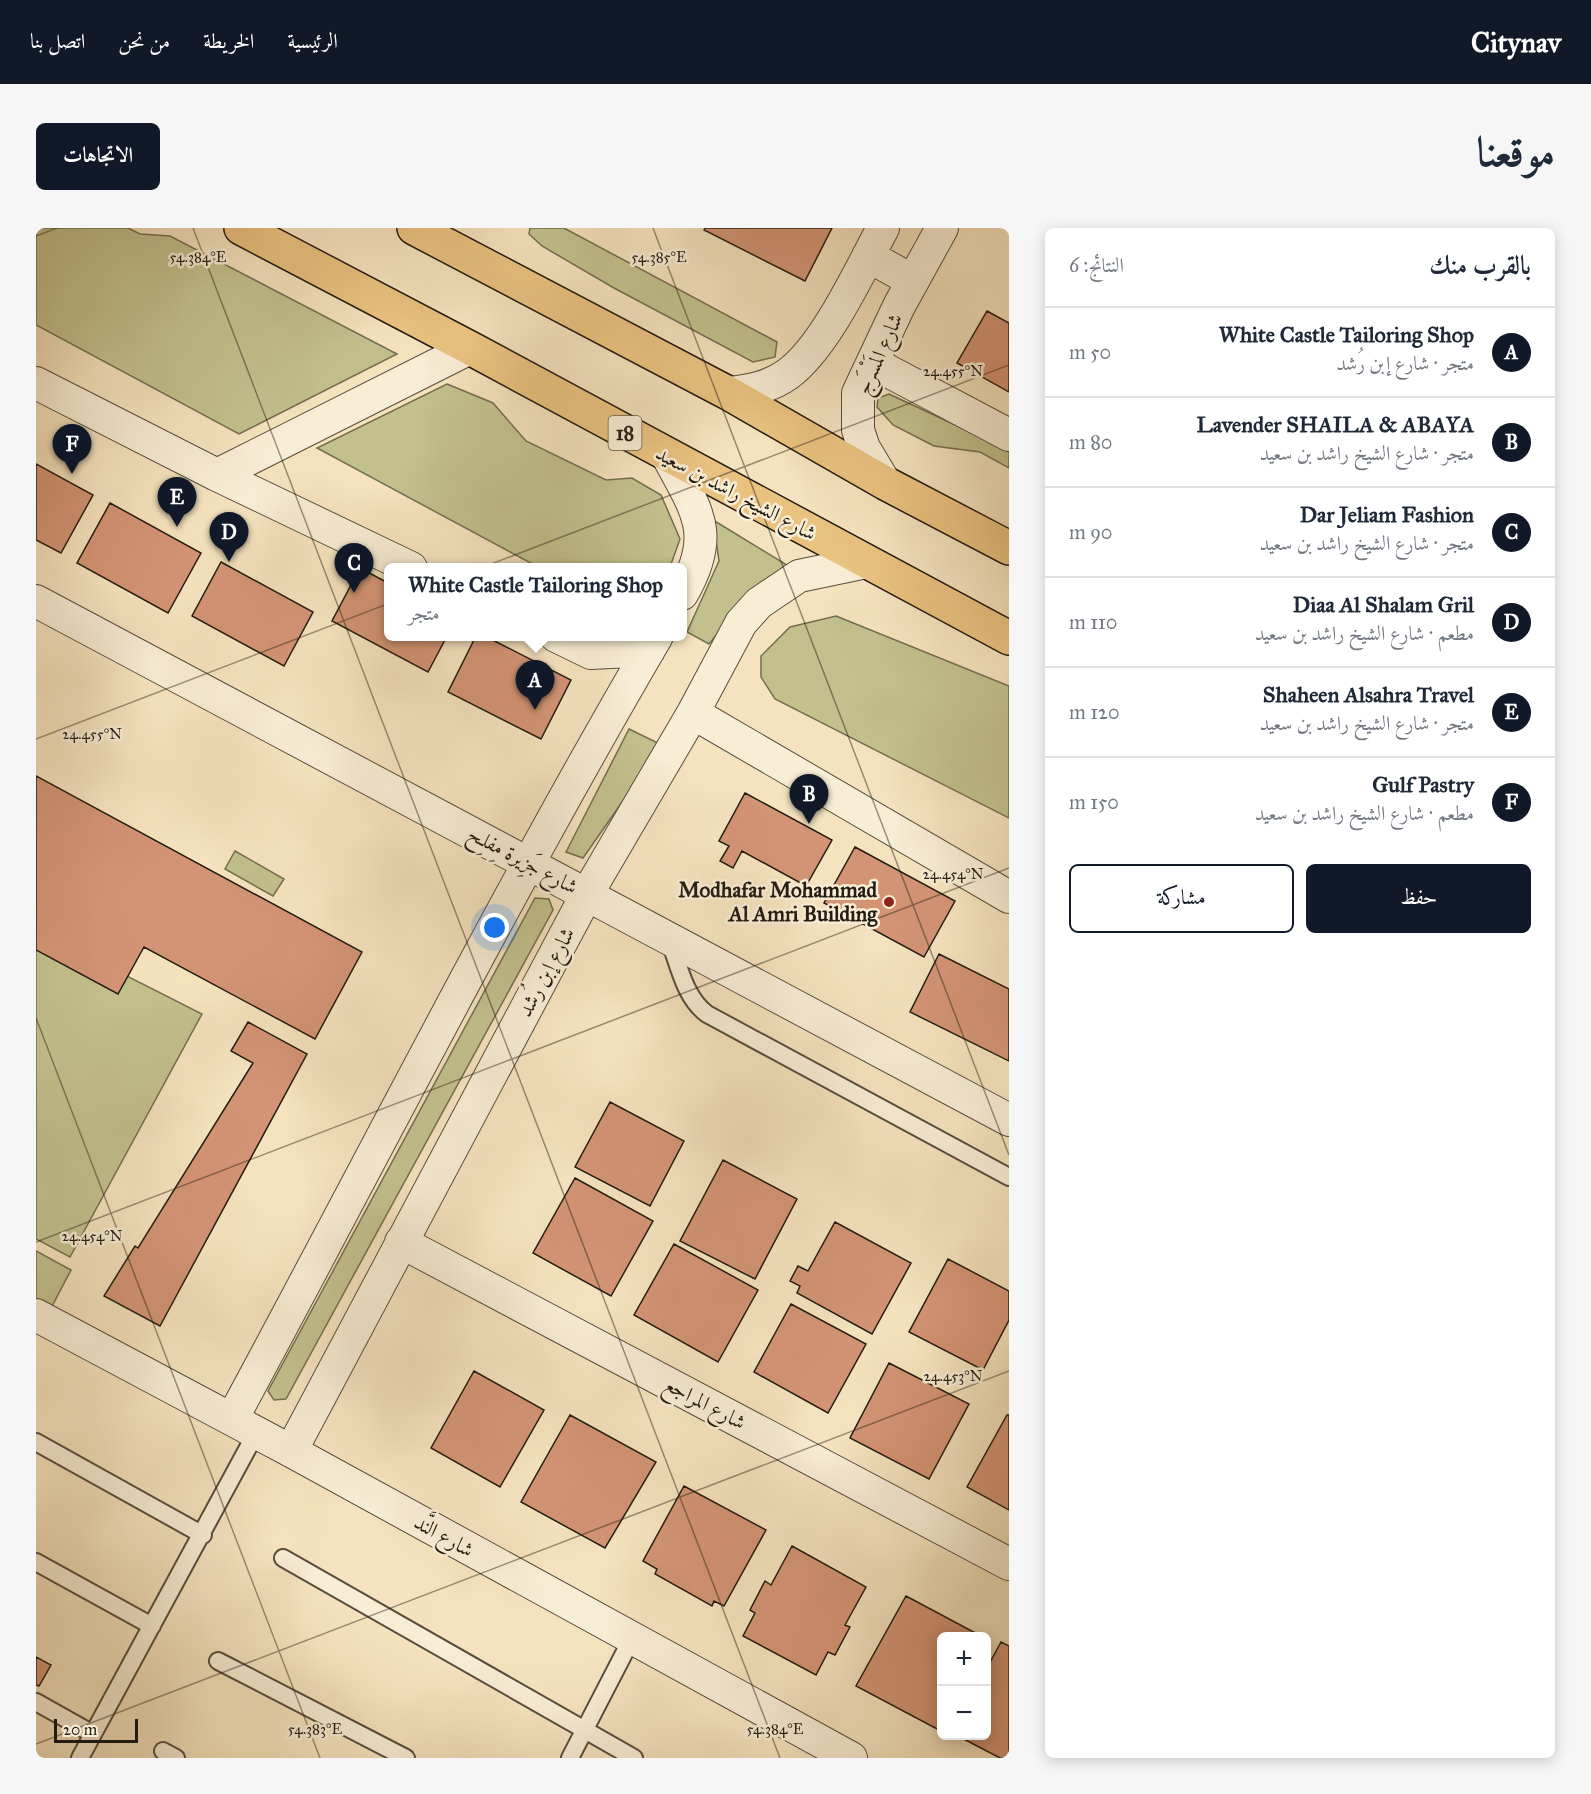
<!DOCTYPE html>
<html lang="ar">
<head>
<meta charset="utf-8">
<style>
  body { margin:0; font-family:"IM FELL Great Primer",Amiri,serif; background:#f6f6f7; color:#1f2937; direction:rtl }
  .controls { position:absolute; right:18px; bottom:18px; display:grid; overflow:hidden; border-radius:9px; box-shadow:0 3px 15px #0003 }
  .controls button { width:54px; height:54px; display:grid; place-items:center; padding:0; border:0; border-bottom:2px solid #e0e1e3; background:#fff; color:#1f2937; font:30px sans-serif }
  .scale { position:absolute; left:18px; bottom:15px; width:84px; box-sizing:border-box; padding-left:6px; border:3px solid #241c12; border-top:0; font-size:16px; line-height:21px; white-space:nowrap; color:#241c12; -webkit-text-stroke:4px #f8edd5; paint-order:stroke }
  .you { position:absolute; left:459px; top:700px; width:21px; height:21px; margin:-15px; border:4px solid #fff; border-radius:50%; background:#1a73e8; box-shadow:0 0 0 9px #1a73e833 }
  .badge { display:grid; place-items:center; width:39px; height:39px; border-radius:50%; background:#111827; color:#fff; font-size:20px; font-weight:700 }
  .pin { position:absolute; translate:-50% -50px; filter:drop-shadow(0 2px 3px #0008) }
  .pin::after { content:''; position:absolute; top:32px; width:21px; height:18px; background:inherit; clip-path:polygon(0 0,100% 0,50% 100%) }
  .popup { position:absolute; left:348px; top:335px; width:303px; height:78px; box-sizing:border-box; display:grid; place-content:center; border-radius:9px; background:#fff; filter:drop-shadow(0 2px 4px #0005); font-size:20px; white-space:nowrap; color:#747a83 }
  .popup b { font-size:22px; color:#1f2937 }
  .popup::after { content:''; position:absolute; left:50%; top:100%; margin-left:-12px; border:12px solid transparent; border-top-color:#fff }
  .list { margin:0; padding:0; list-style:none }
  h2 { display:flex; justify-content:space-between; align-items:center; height:78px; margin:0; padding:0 24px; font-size:26px }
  h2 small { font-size:20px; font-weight:400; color:#747a83 }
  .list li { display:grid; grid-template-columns:39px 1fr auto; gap:18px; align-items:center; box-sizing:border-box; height:90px; padding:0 24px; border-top:2px solid #e0e1e3 }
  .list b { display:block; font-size:22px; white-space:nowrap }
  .list p { margin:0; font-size:20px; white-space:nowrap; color:#747a83 }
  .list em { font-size:20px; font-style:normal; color:#747a83 }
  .actions { display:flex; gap:12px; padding:18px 24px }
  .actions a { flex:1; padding:14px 0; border:2px solid #111827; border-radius:9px; text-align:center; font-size:21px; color:#111827 }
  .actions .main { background:#111827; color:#fff }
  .map { position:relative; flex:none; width:973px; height:1530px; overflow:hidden; direction:ltr; border-radius:9px }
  header { display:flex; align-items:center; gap:36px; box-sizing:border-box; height:84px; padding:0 30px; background:#111827; color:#fff }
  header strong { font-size:28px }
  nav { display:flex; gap:33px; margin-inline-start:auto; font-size:21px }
  .intro { display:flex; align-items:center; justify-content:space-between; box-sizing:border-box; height:144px; padding:0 36px }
  h1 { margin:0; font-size:42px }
  .button { padding:15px 27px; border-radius:9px; background:#111827; color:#fff; font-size:21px; font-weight:700 }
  main { display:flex; gap:36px; padding:0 36px }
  aside { flex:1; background:#fff; border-radius:9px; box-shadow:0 3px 15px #0003 }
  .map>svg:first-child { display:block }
</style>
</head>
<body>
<header>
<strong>Citynav</strong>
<nav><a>الرئيسية</a><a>الخريطة</a><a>من نحن</a><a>اتصل بنا</a></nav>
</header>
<div class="intro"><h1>موقعنا</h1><a class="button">الاتجاهات</a></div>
<main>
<aside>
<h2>بالقرب منك<small>النتائج: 6</small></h2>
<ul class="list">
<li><span class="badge">A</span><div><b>White Castle Tailoring Shop</b><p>متجر · شارع إبن رُشد</p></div><em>50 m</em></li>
<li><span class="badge">B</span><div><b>Lavender SHAILA &amp; ABAYA</b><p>متجر · شارع الشيخ راشد بن سعيد</p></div><em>80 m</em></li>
<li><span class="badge">C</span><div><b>Dar Jeliam Fashion</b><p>متجر · شارع الشيخ راشد بن سعيد</p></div><em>90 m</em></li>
<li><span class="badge">D</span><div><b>Diaa Al Shalam Gril</b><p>مطعم · شارع الشيخ راشد بن سعيد</p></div><em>110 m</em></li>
<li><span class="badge">E</span><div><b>Shaheen Alsahra Travel</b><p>متجر · شارع الشيخ راشد بن سعيد</p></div><em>120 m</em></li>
<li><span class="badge">F</span><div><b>Gulf Pastry</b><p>مطعم · شارع الشيخ راشد بن سعيد</p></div><em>150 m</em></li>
</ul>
<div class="actions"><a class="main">حفظ</a><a>مشاركة</a></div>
</aside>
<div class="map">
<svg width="973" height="1530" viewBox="0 0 973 1530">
  <rect width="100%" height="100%" fill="#f5e3bf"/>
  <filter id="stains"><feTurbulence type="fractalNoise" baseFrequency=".00333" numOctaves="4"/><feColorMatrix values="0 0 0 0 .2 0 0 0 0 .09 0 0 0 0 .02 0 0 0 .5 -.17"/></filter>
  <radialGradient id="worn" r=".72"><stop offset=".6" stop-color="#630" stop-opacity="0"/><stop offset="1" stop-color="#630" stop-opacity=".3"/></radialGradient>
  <path fill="#c2c18e" stroke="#736e50" stroke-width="1.5" d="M0 0H92L104 6 134 8 361 126 203 206 0 97Z
    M494 0H528L741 114 739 129 717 134 578 60 506 18 493 6Z
    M411 156 457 175 490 213 570 252 596 250 625 267 644 311 634 339H502L281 220Z
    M853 166 973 222V240L944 224 898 218 857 197 841 179 842 170Z
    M677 292 759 342 718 361 673 416 651 404 683 333Z
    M800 388 973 458V590L739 471 725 449V428L754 399Z
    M593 501 626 517 547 630 530 624Z
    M199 623 248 651 237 668 189 641Z
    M499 670 513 671 517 682 250 1171 238 1172 232 1163Z
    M0 702 166 786 34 1029 0 1011Z
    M0 1023 35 1042 14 1082 0 1074Z"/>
  <path fill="#d39475" stroke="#241c12" stroke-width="1.5" d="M669 0H796L769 53 668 2Z
    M951 83 973 95V164L921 135Z
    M0 236 57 267 25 325 0 312Z
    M74 275 165 325 132 385 41 335Z
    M185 334 277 384 248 438 156 388Z
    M324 340 352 355V408H411L392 444 296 393Z
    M440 408H449L535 452 505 511 412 464Z
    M0 548 326 724 279 811 108 719 82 766 0 722Z
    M709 565 796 612 770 658 706 623 697 640 684 633 693 618 683 613Z
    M819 619 919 673 888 729 788 675Z
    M903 726 973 761V833L874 784Z
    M212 794 271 826 124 1098 68 1068 99 1018 102 1020 217 835 195 823Z
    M574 874 648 913 614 978 539 939Z
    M687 932 761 971 719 1051 644 1013Z
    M539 950 617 993 575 1068 497 1025Z
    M799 994 875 1035 836 1106 761 1065 764 1058 754 1053 762 1038 772 1043Z
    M638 1016 722 1062 682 1134 598 1087Z
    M912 1031 973 1063V1092L947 1142 873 1104Z
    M755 1076 830 1116 792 1185 718 1144Z
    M853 1135 933 1176 893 1251 814 1210Z
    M438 1143 508 1182 464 1259 395 1220Z
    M534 1187 620 1234 569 1320 485 1274Z
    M971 1187H973V1282L931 1259Z
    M648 1258 730 1302 688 1378 678 1373 676 1378 619 1346 621 1341 607 1333Z
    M756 1318 830 1359 809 1397 814 1399 799 1427 792 1424 780 1447 707 1408 719 1385 714 1382 729 1353 735 1357Z
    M870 1368 945 1408H906V1497L903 1502 820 1458Z
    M965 1414 973 1418V1530H964L922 1508H951V1440Z
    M0 1429 15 1437 3 1458 0 1457Z"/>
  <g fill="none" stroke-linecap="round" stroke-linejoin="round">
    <defs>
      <path id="service" d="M634 714C643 738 649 770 671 786L973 949
        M0 1214 167 1307
        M247 1330 598 1530
        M0 1334 116 1398
        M182 1433 370 1530
        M0 1474 57 1506
        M127 1523 140 1530
        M44 1530 220 1205
        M534 1530 595 1412"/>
      <path id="minor" d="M832 28 877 53
        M837 135 973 207
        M0 155 181 247 375 340
        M692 165C714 163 734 159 752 146 790 118 824 42 847 0
        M631 227C661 283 681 306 646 366
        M181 247 434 120
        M849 255 828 220 822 202V165L863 78 906 0
        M0 373 973 892
        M520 408 555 425 613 422
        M657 485 973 669
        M365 1014 973 1336
        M0 1087 255 1223 815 1530
        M196 1191C337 930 471 664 621 408
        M255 1223 551 666 657 485 705 395 723 375 763 348 830 334"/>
      <path id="primary" d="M205 0 434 120 973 410
        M378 0 692 165 849 255 973 320"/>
    </defs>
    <use href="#service" stroke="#584e3d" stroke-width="20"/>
    <use href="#minor" stroke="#584e3d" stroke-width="34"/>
    <use href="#primary" stroke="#241c12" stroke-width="36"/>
    <use href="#service" stroke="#f8edd5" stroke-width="16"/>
    <use href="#minor" stroke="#f8edd5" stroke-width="32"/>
    <use href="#primary" stroke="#eac280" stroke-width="33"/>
  </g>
  <path fill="none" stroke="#241c12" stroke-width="1.5" stroke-opacity="0.45" d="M157 0 744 1530M617 0 973 927M0 8 21 0M0 511 973 137M0 790 284 1530M0 1014 973 640M0 1516 973 1143"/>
  <circle fill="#8f2418" stroke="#f8edd5" stroke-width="2" cx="853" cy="674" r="6"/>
  <g text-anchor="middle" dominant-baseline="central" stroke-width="5" stroke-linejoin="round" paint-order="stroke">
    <rect fill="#f8edd5" stroke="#645b4c" stroke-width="1.5" x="572.5" y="188" width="33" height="34" rx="4.5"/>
    <g font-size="20" font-weight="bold" fill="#241c12">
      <text x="589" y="205">18</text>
    </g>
    <g font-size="21" fill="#241c12" stroke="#f8edd5">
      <text transform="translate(843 126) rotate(-66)">شارع المَسْرَج</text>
      <text transform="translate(700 265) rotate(28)">شارع الشيخ راشد بن سعيد</text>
      <text transform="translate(487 632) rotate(28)">شارع جَزِيرة مِفلِح</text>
      <text transform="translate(510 744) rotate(-62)">شارع إبن رُشد</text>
      <text transform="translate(669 1175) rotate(28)">شارع المراجع</text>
      <text transform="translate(408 1308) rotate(29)">شارع النَّد</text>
    </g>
    <g font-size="21" font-weight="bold" fill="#241c12" stroke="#f8edd5" text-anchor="end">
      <text x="841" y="662">Modhafar Mohammad<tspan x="841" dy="24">Al Amri Building</tspan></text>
    </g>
  </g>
  <g font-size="15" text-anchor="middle" fill="#241c12" stroke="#f8edd5" stroke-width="5" stroke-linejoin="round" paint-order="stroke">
    <text x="162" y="34">54.384°E</text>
    <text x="623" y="34">54.385°E</text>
    <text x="917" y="148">24.455°N</text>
    <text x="56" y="511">24.455°N</text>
    <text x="917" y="651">24.454°N</text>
    <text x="56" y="1013">24.454°N</text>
    <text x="917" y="1153">24.453°N</text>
    <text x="279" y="1506">54.383°E</text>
    <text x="739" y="1506">54.384°E</text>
  </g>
  <rect width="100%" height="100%" filter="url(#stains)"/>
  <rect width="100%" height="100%" fill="url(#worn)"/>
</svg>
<div class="controls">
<button>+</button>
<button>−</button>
</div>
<div class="scale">20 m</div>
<div class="you"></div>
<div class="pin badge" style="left:499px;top:482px">A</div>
<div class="popup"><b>White Castle Tailoring Shop</b>متجر</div>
<div class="pin badge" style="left:773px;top:596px">B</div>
<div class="pin badge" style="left:318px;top:365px">C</div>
<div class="pin badge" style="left:193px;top:334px">D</div>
<div class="pin badge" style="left:141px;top:299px">E</div>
<div class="pin badge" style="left:36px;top:246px">F</div>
</div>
</main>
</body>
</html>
